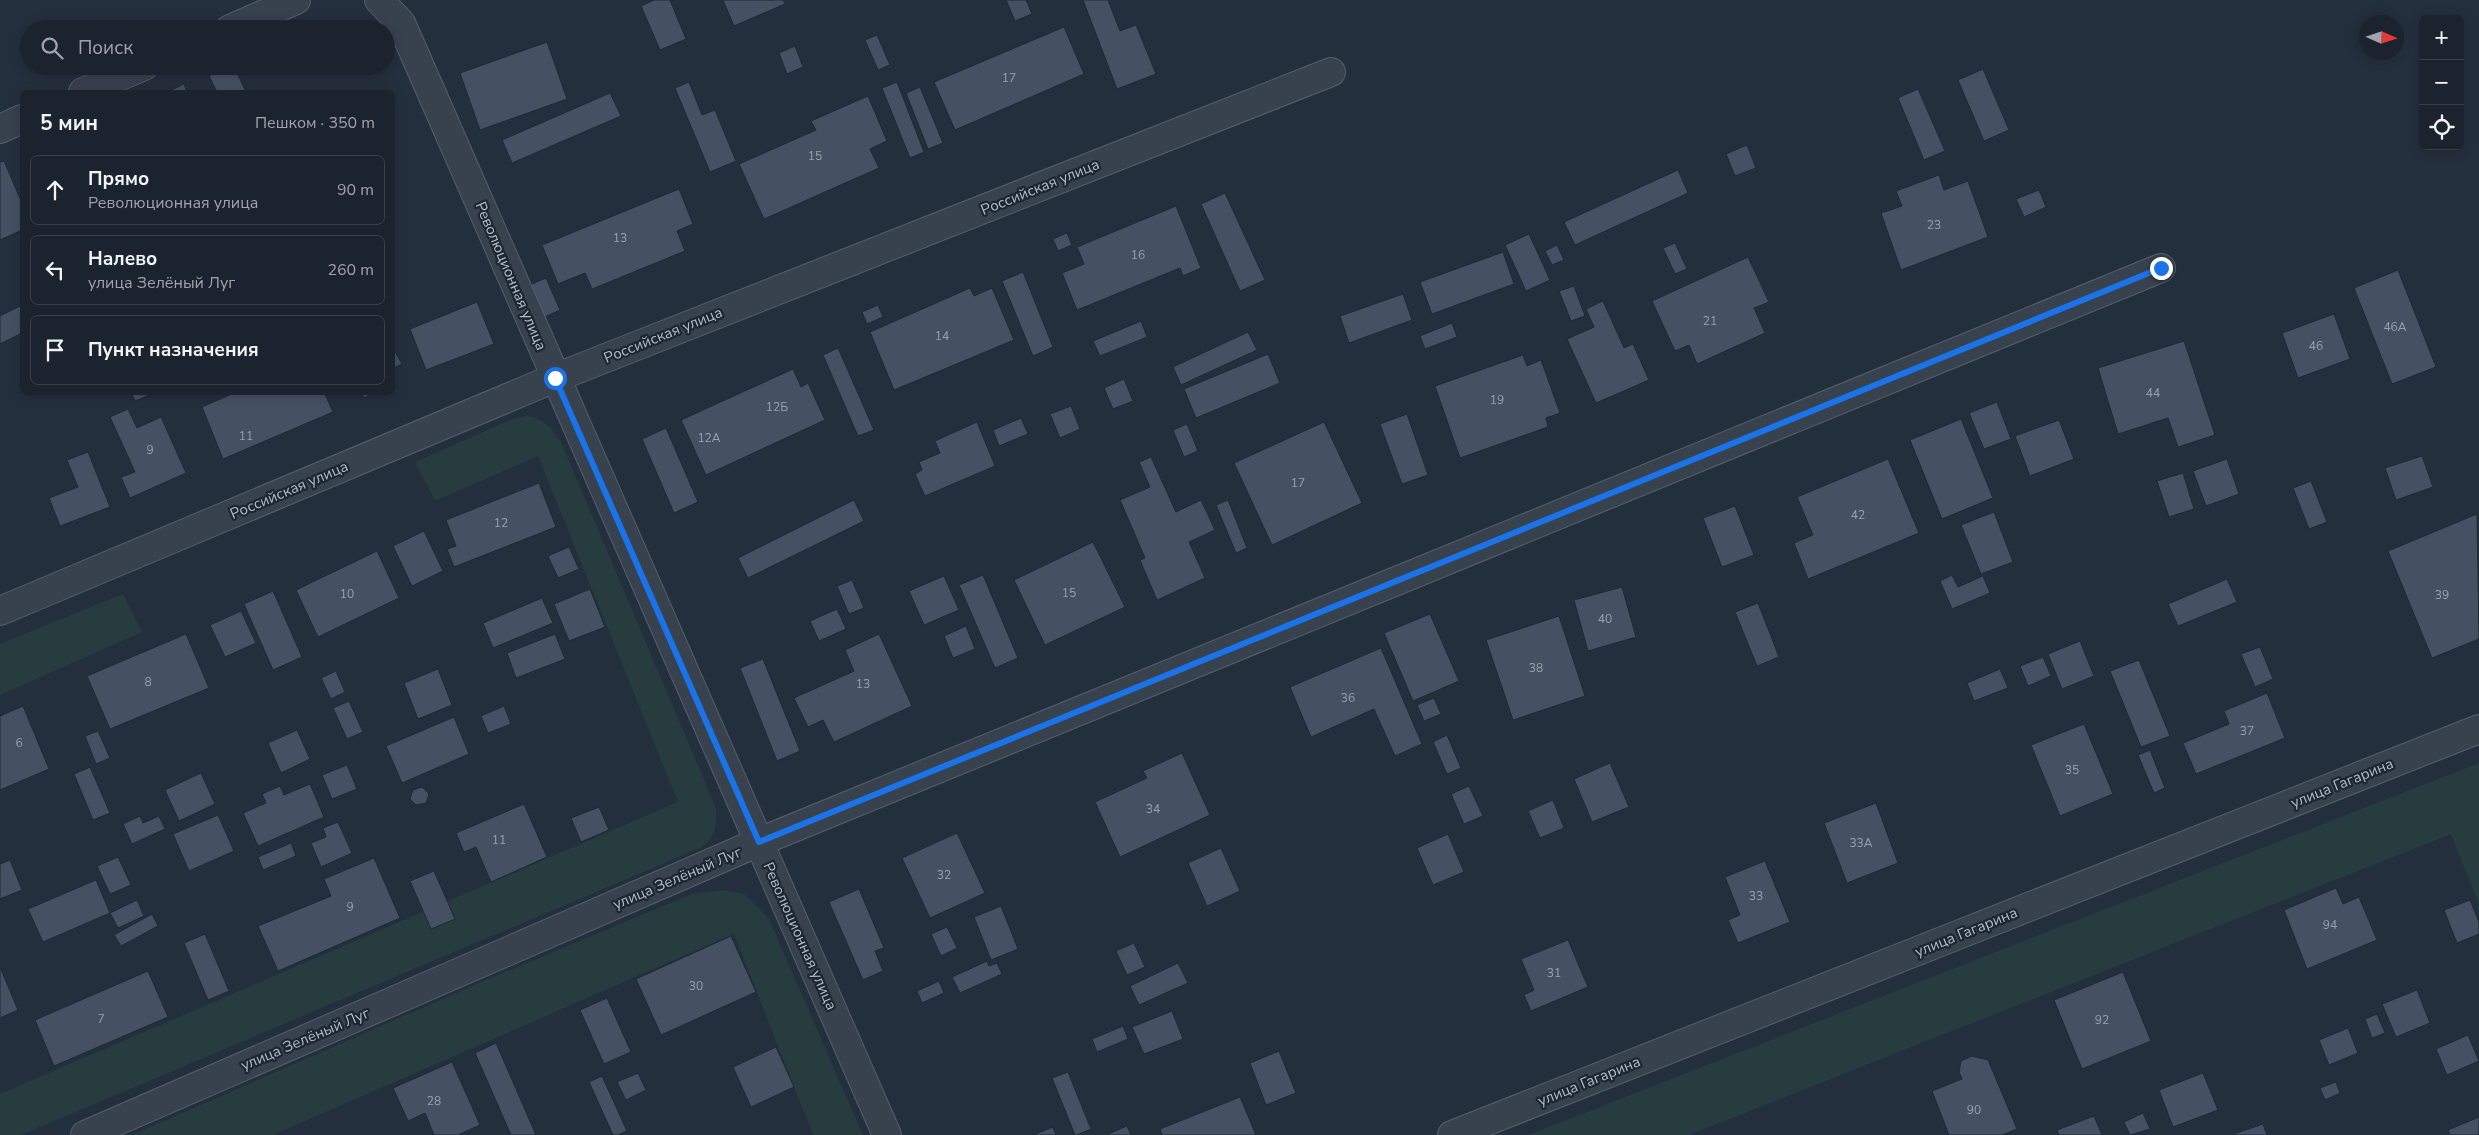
<!DOCTYPE html>
<html lang="ru">
<head>
<meta charset="utf-8">
<style>
  body { margin:0; font-family:"Nunito Sans",sans-serif; background:#242b36; color:#f1f3f6 }
  .controls { position:absolute; right:15px; top:15px; display:grid; overflow:hidden; border-radius:8px; box-shadow:0 2px 12px #0003 }
  .controls button { width:45px; height:45px; display:grid; place-items:center; padding:0; border:0; border-bottom:1px solid #39404a; background:#1b232e; color:#f1f3f6; font:25px sans-serif }
  .compass { position:absolute; left:2359px; top:15px; width:45px; height:45px; border-radius:50%; background:#1b232e; box-shadow:0 2px 12px #0003; rotate:93deg }
  .stop { position:absolute; width:15px; height:15px; margin:-11px; border:4px solid #1a73e8; border-radius:50%; background:#fff }
  .stop.end { background:#1a73e8; border-color:#fff; box-shadow:0 1px 5px #0008 }
  .list { margin:0; padding:0; list-style:none }
  h2 { display:flex; justify-content:space-between; align-items:center; height:65px; margin:0; padding:0 20px; font-size:21px }
  h2 small { font-size:16px; font-weight:400; color:#a0a4aa }
  .list li { display:grid; grid-template-columns:32px 1fr auto; gap:15px; align-items:center; box-sizing:border-box; height:70px; margin:0 10px 10px; padding:0 10px; border:1px solid #39404a; border-radius:8px }
  .list b { display:block; font-size:19px; white-space:nowrap }
  .list p { margin:0; font-size:16px; white-space:nowrap; color:#a0a4aa }
  .list em { font-size:16px; font-style:normal; color:#a0a4aa }
  .icon { flex:none; width:28px; height:28px; fill:none; stroke:currentColor; stroke-width:2; stroke-linecap:round; stroke-linejoin:round }
  .map { position:relative; flex:none; width:2479px; height:1135px; overflow:hidden }
  .search { position:absolute; background:#1b232e; box-shadow:0 2px 12px #0003; left:20px; top:20px; width:375px; height:55px; display:flex; align-items:center; gap:12px; box-sizing:border-box; padding:0 18px; border-radius:28px; color:#a0a4aa; font-size:19px }
  .panel { position:absolute; background:#1b232e; box-shadow:0 2px 12px #0003; left:20px; top:90px; width:375px; height:305px; border-radius:8px }
  .map>svg:first-child { display:block }
</style>
</head>
<body>
<div class="map">
<svg width="2479" height="1135" viewBox="0 0 2479 1135">
  <rect width="100%" height="100%" fill="#242f3e"/>
  <path fill="#263c3f" d="M527 416C544 419 551 427 561 442L716 808C717 826 716 837 700 848L21 1135H0V1094L678 802 538 456 435 501 415 462 512 419Z
    M123 594 142 632 0 695V644Z
    M2479 763V905L2451 834 1689 1135H1528Z
    M723 890 744 894 769 919 863 1135H813L734 934 273 1135H132L479 983 692 894Z"/>
  <path fill="#455162" stroke="#1f2835" d="M654 0H670L686 39 660 50 641 6Z
    M723 0H783L785 4 734 26Z
    M1006 0H1026L1032 14 1015 21Z
    M1083 0H1108L1120 31 1136 25 1156 74 1117 89Z
    M1064 27 1084 74 955 130 934 82Z
    M877 35 890 65 878 70 865 40Z
    M547 42 567 99 480 130 460 73Z
    M795 46 803 67 787 74 779 53Z
    M229 66H234L246 92H217L209 76Z
    M1983 69 2009 130 1984 141 1958 80Z
    M689 82 702 115 715 110 736 161 710 172 675 88Z
    M897 82 924 152 910 158 882 88Z
    M184 84 187 92H167Z
    M920 87 943 143 928 149 906 93Z
    M1918 89 1945 151 1924 160 1898 98Z
    M610 93 621 116 512 163 502 140Z
    M868 96 887 141 870 149 879 168 764 219 739 164 816 130 811 121Z
    M1747 145 1756 168 1735 176 1726 154Z
    M4 161 22 203V230L0 240V162Z
    M1678 170 1688 193 1575 245 1564 222Z
    M1939 175 1944 190 1968 181 1988 237 1901 270 1881 213 1902 206 1896 191Z
    M679 189 693 224 677 231 685 251 592 289 585 273 558 284 542 245Z
    M2039 190 2046 207 2024 217 2016 199Z
    M1225 193 1265 280 1240 291 1201 204Z
    M1176 206 1201 268 1183 276 1180 268 1077 310 1062 273 1084 264 1077 247Z
    M1067 233 1072 245 1058 251 1053 239Z
    M1529 234 1550 280 1526 291 1505 245Z
    M1675 243 1687 269 1675 274 1663 248Z
    M1557 245 1564 260 1552 265 1545 251Z
    M1503 252 1514 284 1432 314 1420 282Z
    M1748 257 1769 302 1754 308 1765 333 1697 364 1689 345 1675 351 1652 301Z
    M2398 270 2436 367 2392 384 2354 288Z
    M1023 272 1053 347 1033 356 1002 281Z
    M546 278 560 310 538 320 525 287Z
    M1574 286 1585 316 1571 321 1559 291Z
    M970 288 974 296 992 288 1014 340 894 390 870 332Z
    M1403 294 1412 320 1349 343 1340 316Z
    M1603 301 1624 348 1633 344 1649 380 1596 403 1567 339 1594 327 1586 309Z
    M477 302 494 344 426 370 410 329Z
    M22 305V333L0 344V316Z
    M878 305 883 317 867 324 862 312Z
    M2334 314 2350 359 2298 378 2282 333Z
    M1141 321 1147 337 1100 356 1093 341Z
    M1452 323 1457 337 1425 349 1420 336Z
    M1248 332 1257 350 1181 385 1173 367Z
    M2184 341 2215 435 2178 447 2168 418 2118 434 2098 368Z
    M392 346 402 364 392 369Z
    M838 348 874 430 858 436 823 355Z
    M1268 354 1280 383 1196 418 1184 389Z
    M1523 355 1527 366 1541 360 1560 413 1546 418 1548 427 1460 458 1435 386Z
    M793 369 801 387 808 383 825 420 706 475 681 420Z
    M1124 379 1133 401 1113 409 1104 388Z
    M131 392H152V394L135 401Z
    M236 392H324L333 412 223 459 202 407Z
    M361 392H375L364 398Z
    M1997 402 2011 439 1984 449 1969 413Z
    M1071 406 1080 429 1060 438 1050 414Z
    M128 409 137 428 161 417 186 473 130 498 121 477 135 472 110 417Z
    M1407 414 1428 475 1402 484 1380 424Z
    M1021 418 1028 434 999 446 993 430Z
    M1961 419 1993 498 1942 519 1910 440Z
    M2059 420 2074 459 2030 476 2015 436Z
    M977 422 995 466 925 496 915 474 922 470 919 462 940 453 935 441Z
    M1324 422 1362 503 1272 545 1234 463Z
    M1187 424 1198 451 1184 457 1173 430Z
    M666 428 698 502 674 513 642 439Z
    M88 452 110 507 60 526 49 498 78 487 67 460Z
    M2422 456 2433 487 2396 500 2385 468Z
    M1151 457 1176 512 1201 500 1215 530 1189 542 1205 578 1157 600 1140 560 1145 558 1120 500 1150 487 1139 462Z
    M1888 459 1919 533 1808 579 1794 543 1813 535 1797 497Z
    M2227 459 2239 494 2206 506 2193 471Z
    M2183 473 2194 509 2169 517 2157 481Z
    M2311 481 2327 522 2309 529 2293 488Z
    M539 483 556 527 454 567 447 549 456 546 446 520Z
    M854 500 864 521 748 578 738 558Z
    M1228 500 1247 548 1236 553 1216 505Z
    M1735 506 1754 555 1722 567 1703 518Z
    M1994 512 2013 562 1981 574 1961 525Z
    M2477 514 2479 639 2432 658 2388 551Z
    M424 531 443 571 412 586 393 546Z
    M1093 542 1125 607 1045 645 1014 580Z
    M569 547 579 569 558 578 548 556Z
    M377 551 399 598 318 637 296 590Z
    M983 575 1018 658 995 668 959 585Z
    M1952 575 1958 587 1983 576 1990 593 1952 609 1940 581Z
    M944 576 959 610 924 625 909 591Z
    M2227 579 2237 602 2178 626 2168 604Z
    M852 580 864 608 849 614 837 586Z
    M1622 587 1636 637 1588 651 1574 600Z
    M590 589 605 627 569 641 554 604Z
    M273 591 302 657 273 670 244 604Z
    M542 598 553 623 493 648 483 623Z
    M1758 603 1779 657 1757 666 1735 612Z
    M837 609 846 629 819 641 810 621Z
    M241 611 256 643 225 657 210 625Z
    M1430 614 1459 681 1413 701 1384 633Z
    M1559 616 1585 696 1513 720 1486 640Z
    M966 626 975 649 953 658 944 636Z
    M186 634 209 688 110 729 87 676Z
    M555 634 565 659 516 678 507 653Z
    M879 634 912 706 834 742 823 720 808 727 794 698 854 671 845 650Z
    M2080 641 2094 676 2062 689 2048 654Z
    M2260 647 2273 679 2255 687 2241 654Z
    M1381 648 1422 744 1395 756 1374 709 1311 737 1290 687Z
    M2043 657 2051 676 2028 686 2020 666Z
    M763 659 800 751 777 761 740 668Z
    M2139 660 2170 736 2141 747 2110 671Z
    M438 669 452 705 418 719 404 683Z
    M2000 669 2008 688 1974 701 1967 683Z
    M336 671 345 692 331 699 321 678Z
    M2267 693 2285 738 2196 774 2183 743 2229 724 2224 711Z
    M1434 698 1441 714 1424 721 1417 705Z
    M349 701 363 732 347 739 333 708Z
    M23 706 49 769 0 790V716Z
    M504 706 511 724 488 733 481 716Z
    M454 717 469 754 402 783 386 746Z
    M2084 724 2113 794 2060 816 2031 745Z
    M297 730 310 759 281 773 268 743Z
    M98 731 110 758 96 764 85 736Z
    M1447 735 1461 768 1447 774 1433 742Z
    M2150 750 2165 788 2154 793 2138 755Z
    M1182 753 1210 815 1120 857 1095 802 1147 778 1143 771Z
    M1610 763 1629 807 1592 822 1574 779Z
    M347 765 357 789 332 799 322 775Z
    M90 767 110 813 93 820 74 774Z
    M201 773 215 804 179 821 165 790Z
    M310 784 324 817 258 846 243 813 266 803 262 794 280 786 284 795Z
    M1469 786 1483 816 1464 824 1451 794Z
    M422 787 429 794 426 803 416 805 410 799 413 790Z
    M1553 800 1564 828 1540 838 1528 811Z
    M1876 803 1898 863 1847 883 1824 823Z
    M524 804 547 857 491 882 476 847 464 852 456 833Z
    M599 807 609 830 581 842 571 818Z
    M218 815 234 851 189 871 173 834Z
    M140 816 143 823 159 816 165 829 132 844 123 824Z
    M338 822 352 853 321 867 311 843 326 837 323 828Z
    M957 833 985 893 930 918 902 858Z
    M1448 834 1464 872 1433 885 1417 848Z
    M291 843 296 856 263 870 258 857Z
    M1221 848 1240 891 1207 906 1188 863Z
    M118 857 131 885 110 894 97 866Z
    M374 858 400 918 278 971 258 926 331 896 324 879Z
    M10 860 22 890 0 899V864Z
    M1765 861 1790 922 1738 943 1728 920 1740 915 1725 877Z
    M434 871 455 919 431 929 410 881Z
    M96 880 110 913 43 942 28 909Z
    M2336 888 2343 904 2359 897 2377 940 2307 969 2284 910Z
    M859 889 884 948 875 951 883 971 863 980 829 902Z
    M137 900 144 916 118 928 110 913Z
    M2470 900 2479 922V934L2457 943 2444 910Z
    M1001 906 1018 949 991 960 974 917Z
    M152 914 158 926 121 946 114 935Z
    M947 927 957 948 941 956 931 934Z
    M205 934 229 991 208 1000 184 943Z
    M731 936 756 992 661 1035 636 979Z
    M1568 940 1588 987 1531 1011 1524 995 1534 990 1521 959Z
    M1134 943 1145 967 1127 975 1116 951Z
    M987 961 989 966 997 963 1002 974 960 993 952 977Z
    M1178 963 1188 983 1139 1005 1130 986Z
    M0 967 18 1010 0 1018Z
    M148 971 168 1017 54 1066 35 1020Z
    M2123 972 2151 1041 2082 1069 2054 1000Z
    M939 981 944 993 922 1003 917 991Z
    M2417 990 2430 1023 2396 1037 2382 1004Z
    M607 998 631 1052 604 1064 580 1010Z
    M1172 1011 1183 1039 1144 1054 1132 1027Z
    M2377 1014 2385 1033 2372 1038 2365 1019Z
    M1123 1026 1128 1039 1097 1052 1092 1039Z
    M2348 1028 2358 1053 2329 1065 2319 1040Z
    M2468 1035 2479 1061 2447 1075 2436 1049Z
    M496 1043 536 1135H511L475 1053Z
    M776 1047 794 1087 751 1107 733 1067Z
    M1279 1051 1296 1093 1266 1105 1250 1063Z
    M1972 1056 1988 1060 2017 1129 2002 1135H1949L1932 1091 1962 1079 1959 1072 1961 1061Z
    M452 1062 480 1125 458 1135H434L425 1113 408 1121 393 1088Z
    M1068 1072 1091 1129 1077 1135H1075L1052 1078Z
    M638 1073 646 1090 626 1100 617 1082Z
    M2203 1073 2218 1110 2173 1127 2159 1090Z
    M602 1076 627 1131 618 1135H613L589 1082Z
    M2336 1082 2340 1093 2325 1100 2320 1088Z
    M1240 1097 1256 1135H1162L1160 1129Z
    M2143 1113 2150 1129 2130 1135 2124 1122Z
    M2094 1116 2102 1135H2059L2057 1130Z
    M2479 1117V1135H2450L2448 1130Z
    M2263 1124 2267 1135H2235L2234 1134Z
    M1127 1126 1131 1135H1106Z
    M1053 1127 1056 1135H1033Z"/>
  <g fill="none" stroke-linecap="round" stroke-linejoin="round">
    <defs>
      <path id="minor" d="M379 0 401 23 887 1135
        M230 29 296 0
        M83 92 144 66
        M0 129 22 119
        M0 611 555 378 1331 72
        M85 1135 759 842 2161 268
        M1452 1135 2479 729"/>
    </defs>
    <use href="#minor" stroke="#565f6c" stroke-width="30"/>
    <use href="#minor" stroke="#38414e" stroke-width="28"/>
  </g>
  <g fill="none" stroke-linecap="round" stroke-linejoin="round">
    <path stroke="#1a73e8" stroke-width="6" d="M555 378 759 842 2161 268"/>
  </g>
  <g text-anchor="middle" dominant-baseline="central" stroke-width="4.5" stroke-linejoin="round" paint-order="stroke">
    <g font-size="12" fill="#98a1af">
      <text x="1009" y="78">17</text>
      <text x="815" y="156">15</text>
      <text x="1934" y="225">23</text>
      <text x="620" y="238">13</text>
      <text x="1138" y="255">16</text>
      <text x="1710" y="321">21</text>
      <text x="2395" y="327">46А</text>
      <text x="942" y="336">14</text>
      <text x="2316" y="346">46</text>
      <text x="2153" y="393">44</text>
      <text x="1497" y="400">19</text>
      <text x="777" y="407">12Б</text>
      <text x="246" y="436">11</text>
      <text x="709" y="438">12А</text>
      <text x="150" y="450">9</text>
      <text x="1298" y="483">17</text>
      <text x="1858" y="515">42</text>
      <text x="501" y="523">12</text>
      <text x="1069" y="593">15</text>
      <text x="347" y="594">10</text>
      <text x="2442" y="595">39</text>
      <text x="1605" y="619">40</text>
      <text x="1536" y="668">38</text>
      <text x="148" y="682">8</text>
      <text x="863" y="684">13</text>
      <text x="1348" y="698">36</text>
      <text x="2247" y="731">37</text>
      <text x="19" y="743">6</text>
      <text x="2072" y="770">35</text>
      <text x="1153" y="809">34</text>
      <text x="499" y="840">11</text>
      <text x="1861" y="843">33А</text>
      <text x="944" y="875">32</text>
      <text x="1756" y="896">33</text>
      <text x="350" y="907">9</text>
      <text x="2330" y="925">94</text>
      <text x="1554" y="973">31</text>
      <text x="696" y="986">30</text>
      <text x="101" y="1019">7</text>
      <text x="2102" y="1020">92</text>
      <text x="434" y="1101">28</text>
      <text x="1974" y="1110">90</text>
    </g>
    <g font-size="15" fill="#b4bcc9" stroke="#1d2633">
      <text transform="translate(1040 187) rotate(-22)">Российская улица</text>
      <text transform="translate(511 276) rotate(67)">Революционная улица</text>
      <text transform="translate(663 335) rotate(-22)">Российская улица</text>
      <text transform="translate(289 490) rotate(-23)">Российская улица</text>
      <text transform="translate(2342 783) rotate(-22)">улица Гагарина</text>
      <text transform="translate(677 878) rotate(-23)">улица Зелёный Луг</text>
      <text transform="translate(1966 932) rotate(-22)">улица Гагарина</text>
      <text transform="translate(800 936) rotate(66)">Революционная улица</text>
      <text transform="translate(305 1039) rotate(-23)">улица Зелёный Луг</text>
      <text transform="translate(1589 1081) rotate(-22)">улица Гагарина</text>
    </g>
  </g>
</svg>
<div class="controls">
<button>+</button>
<button>−</button>
<button><svg class="icon" aria-label="locate" viewBox="0 0 24 24"><circle cx="12" cy="12" r="6"/><path d="M12 2v4M12 18v4M2 12h4M18 12h4"/></svg></button>
</div>
<svg class="compass" viewBox="-18 -18 36 36"><path d="M0-13l5 13h-10z" fill="#e53935"/><path d="M0 13l5-13h-10z" fill="#a0a4aa"/></svg>
<div class="stop" style="left:555px;top:378px"></div>
<div class="stop end" style="left:2161px;top:268px"></div>
<div class="search"><svg class="icon" aria-label="search" viewBox="0 0 24 24"><circle cx="10" cy="10" r="6"/><path d="M15 15l6 6"/></svg>Поиск</div>
<section class="panel">
<h2>5 мин<small>Пешком · 350 m</small></h2>
<ul class="list">
<li><svg class="icon" aria-label="ahead" viewBox="0 0 24 24"><path d="M12 20V5M6 11l6-6 6 6"/></svg><div><b>Прямо</b><p>Революционная улица</p></div><em>90 m</em></li>
<li><svg class="icon" aria-label="left" viewBox="0 0 24 24"><path d="M17 20v-9H6M10 6l-5 5 5 5"/></svg><div><b>Налево</b><p>улица Зелёный Луг</p></div><em>260 m</em></li>
<li><svg class="icon" aria-label="arrive" viewBox="0 0 24 24"><path d="M6 21V4h12l-3 4 3 4H6"/></svg><div><b>Пункт назначения</b></div></li>
</ul>
</section>
</div>
</body>
</html>
